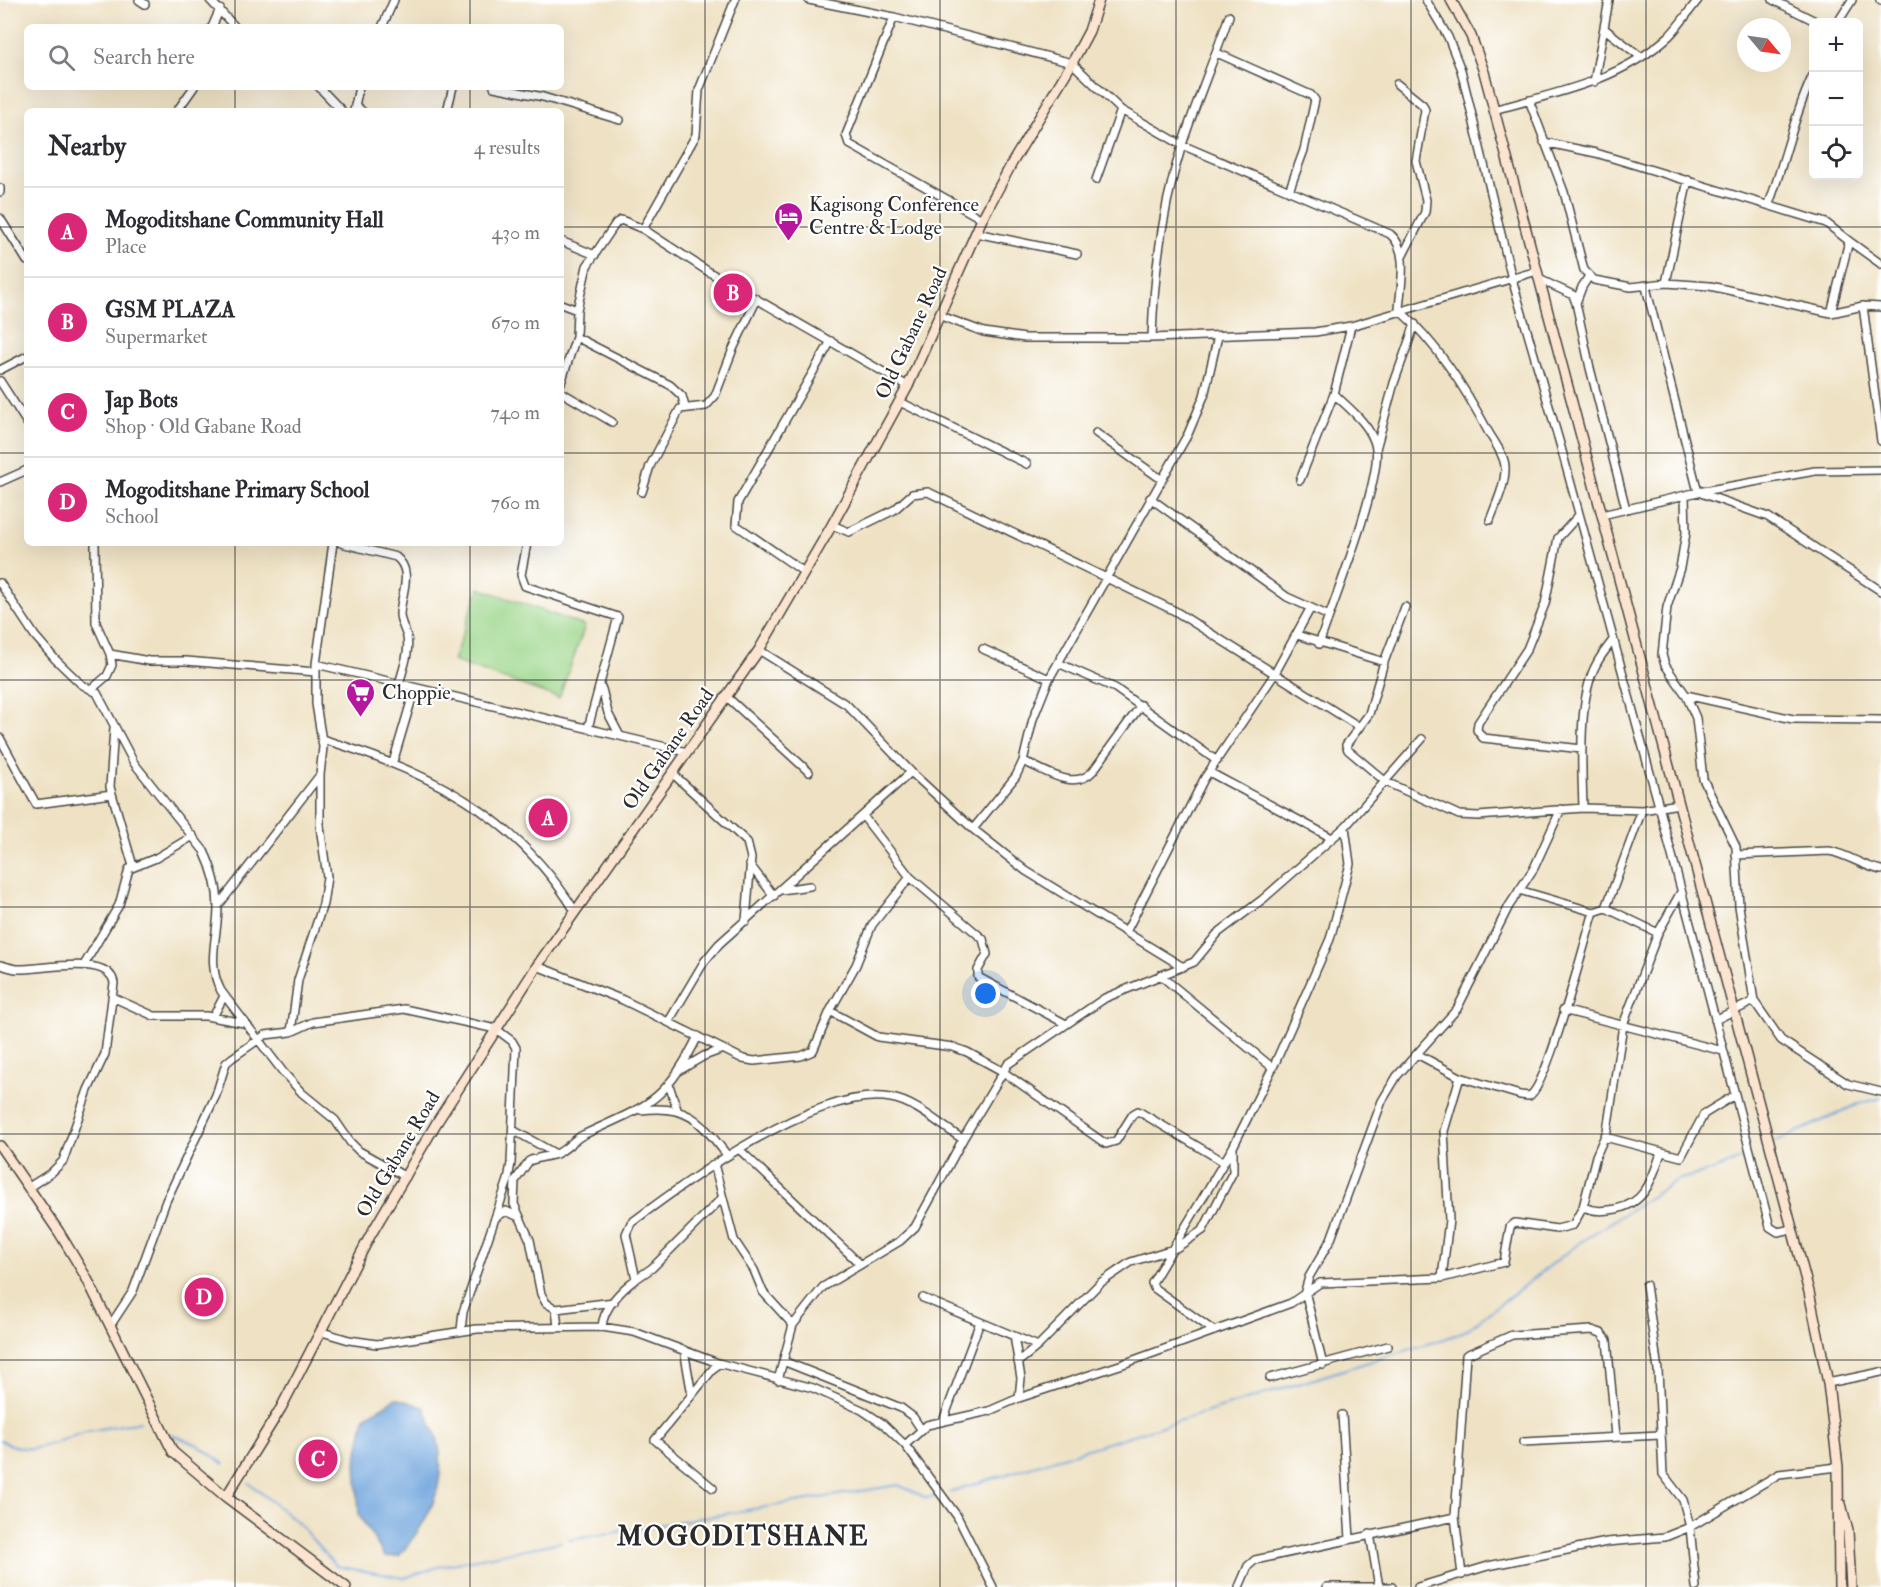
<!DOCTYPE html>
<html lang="en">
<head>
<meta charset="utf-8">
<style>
  body { margin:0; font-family:"IM FELL Double Pica",serif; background:#f7f7f7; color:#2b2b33 }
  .controls { position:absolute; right:18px; top:18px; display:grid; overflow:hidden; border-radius:9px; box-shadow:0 6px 24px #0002 }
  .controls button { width:54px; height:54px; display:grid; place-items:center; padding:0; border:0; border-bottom:2px solid #e1e1e2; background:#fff; color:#2b2b33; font:30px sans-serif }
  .compass { position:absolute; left:1737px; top:18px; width:54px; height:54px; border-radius:50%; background:#fff; box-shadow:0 6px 24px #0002; rotate:119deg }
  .you { position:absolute; left:986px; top:994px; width:21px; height:21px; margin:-15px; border:4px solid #fff; border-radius:50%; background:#1a73e8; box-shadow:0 0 0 9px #1a73e833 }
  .badge { display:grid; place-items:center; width:39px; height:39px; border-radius:50%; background:#db2777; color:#fff; font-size:20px; font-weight:700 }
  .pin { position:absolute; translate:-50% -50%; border:3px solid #fff; box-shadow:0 2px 6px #0006 }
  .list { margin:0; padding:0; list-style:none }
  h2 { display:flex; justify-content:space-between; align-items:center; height:78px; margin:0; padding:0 24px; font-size:26px }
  h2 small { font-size:20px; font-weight:400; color:#7c7c81 }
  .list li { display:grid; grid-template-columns:39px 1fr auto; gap:18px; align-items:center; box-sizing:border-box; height:90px; padding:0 24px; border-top:2px solid #e1e1e2 }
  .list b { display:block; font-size:22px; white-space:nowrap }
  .list p { margin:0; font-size:20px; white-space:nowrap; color:#7c7c81 }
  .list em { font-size:20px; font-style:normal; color:#7c7c81 }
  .icon { flex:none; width:33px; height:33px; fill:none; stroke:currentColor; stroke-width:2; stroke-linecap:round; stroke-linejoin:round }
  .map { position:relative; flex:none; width:1881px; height:1587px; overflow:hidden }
  .search { position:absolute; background:#fff; box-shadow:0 6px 24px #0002; left:24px; top:24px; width:540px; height:66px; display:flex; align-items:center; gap:15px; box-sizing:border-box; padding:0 21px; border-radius:9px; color:#7c7c81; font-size:22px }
  .panel { position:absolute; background:#fff; box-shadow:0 6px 24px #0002; left:24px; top:108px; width:540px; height:438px; border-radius:9px }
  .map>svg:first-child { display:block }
</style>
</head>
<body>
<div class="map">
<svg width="1881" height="1587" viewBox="0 0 1881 1587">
  <rect width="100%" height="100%" fill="#fff"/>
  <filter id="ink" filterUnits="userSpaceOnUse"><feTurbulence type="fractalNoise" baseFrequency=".0167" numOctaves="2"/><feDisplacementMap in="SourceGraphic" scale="12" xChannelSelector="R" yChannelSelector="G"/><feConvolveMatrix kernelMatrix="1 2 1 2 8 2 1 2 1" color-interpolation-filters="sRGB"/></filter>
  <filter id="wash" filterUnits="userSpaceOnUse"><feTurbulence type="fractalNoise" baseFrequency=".008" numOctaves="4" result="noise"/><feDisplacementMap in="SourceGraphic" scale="24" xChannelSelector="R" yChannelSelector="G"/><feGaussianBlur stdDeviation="1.35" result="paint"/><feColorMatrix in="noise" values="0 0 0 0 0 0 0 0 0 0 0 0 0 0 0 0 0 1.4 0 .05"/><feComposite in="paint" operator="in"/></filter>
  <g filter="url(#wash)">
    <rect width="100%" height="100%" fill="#efe2c4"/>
    <path fill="#9bd689" stroke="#63805a" stroke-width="1.5" d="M479 588 585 626 559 698 453 661Z"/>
    <path fill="#6fa5dd" stroke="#4d6884" stroke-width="1.5" d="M396 1398 424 1407C428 1418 435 1430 438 1442 448 1487 427 1523 399 1556L385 1557 359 1515 356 1462 365 1417Z"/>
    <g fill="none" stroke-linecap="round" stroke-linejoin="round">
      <path stroke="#6fa5dd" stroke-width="2" d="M1776 1142 1858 1104 1881 1098
        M171 1434 198 1445 224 1464
        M0 1440C32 1457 45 1445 76 1435 96 1428 119 1426 140 1422
        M249 1483 298 1523 336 1566 404 1578 441 1566 561 1542
        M949 1492 1456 1335 1468 1329 1582 1241 1677 1180 1715 1170 1747 1156
        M569 1540 898 1485 927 1498 935 1496"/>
    </g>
  </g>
  <g filter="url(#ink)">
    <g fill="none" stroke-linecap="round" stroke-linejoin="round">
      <defs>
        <path id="street" d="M139 0 145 4
          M210 0 235 27
          M809 0 894 17 1072 63 1121 110 1182 145 1390 234C1410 250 1400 287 1399 310 1437 343 1465 388 1489 433 1495 443 1504 455 1505 466 1506 484 1496 504 1490 520
          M1426 0 1448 37 1461 70 1512 279 1560 444 1659 806 1770 1227 1778 1232 1792 1229
          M1773 0 1817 22
          M1880 0 1881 1
          M894 17 846 135 849 144 982 219
          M1838 22 1852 0
          M212 27 220 9
          M382 27 394 0
          M1606 30 1641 57
          M1217 53 1311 95 1315 100 1304 150 1289 191
          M1594 82 1609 0
          M1397 84 1423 105 1425 110 1416 161 1426 200 1425 212 1402 257
          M319 87 342 111
          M494 87 543 97 620 120
          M1529 100 1564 192 1584 270 1594 280 1631 287 1666 283 1710 286 1831 313 1863 306 1881 307
          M355 105 362 111
          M1493 110C1556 93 1620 81 1669 36 1680 25 1688 12 1698 0
          M177 111 194 87
          M354 111 359 87
          M447 111 453 87
          M1544 142 1596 153 1826 223 1849 241 1831 313
          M1096 180 1121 110
          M0 188V192
          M1769 204C1785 160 1794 115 1814 73
          M0 218 27 261
          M643 229 696 135 699 90 735 0
          M976 233 1077 254
          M561 241 595 255
          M1849 241 1881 264
          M1541 280 1573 295 1576 303 1590 368 1626 509
          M1666 283 1688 180
          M1646 287 1698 492 1768 517 1881 591
          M1576 303 1582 287 1589 276
          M561 304 577 310
          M1863 306 1881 441
          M941 316 984 332 1025 338H1152L1315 332 1351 326 1537 271
          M576 337 670 385 682 396 685 407
          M1152 338C1154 272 1162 208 1182 145 1196 102 1214 60 1229 16
          M0 370 27 356
          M0 381 27 423
          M561 383 576 337 577 310 587 266 616 223 621 220 643 229 709 272 908 386
          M561 392 612 422
          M900 402 1027 464
          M1096 433 1161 479
          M1376 449 1394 383 1415 324
          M1300 480 1334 394
          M0 482 27 470
          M642 492 650 466 680 409 706 406 715 396 733 349 757 299
          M1685 496 1686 533 1680 568 1667 607 1662 655 1665 665 1686 695 1696 718 1703 779 1736 847 1739 906 1754 1001 1781 1040 1848 1084 1881 1092
          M1150 498 1287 597 1329 616
          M1579 515 1558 538 1545 604 1527 649 1478 723 1477 730 1483 738 1582 749
          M1602 515 1698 492 1815 471 1881 470
          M832 525 849 532 894 510 912 494 928 492 1175 611 1358 726
          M341 543 396 557C414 571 401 594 400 614 400 622 405 629 407 637 410 652 403 669 399 684
          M527 543 521 575 525 586 618 617 588 728
          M804 572 736 525 738 502 831 341
          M0 583 35 636 55 659 81 684 97 693 134 763 204 851C212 868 218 888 218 907 218 936 206 963 221 991L283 1072 302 1093 335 1120 350 1142 359 1151 406 1177
          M1297 635 1384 662 1405 607
          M1319 644C1332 606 1382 481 1376 448 1372 426 1350 409 1334 394L1351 326
          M983 649 1049 679
          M759 650 847 705 911 772 973 829 1026 871 1183 967
          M110 654 149 661H186L316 672
          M1384 662 1369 714 1346 745 1348 750 1386 782 1459 815 1478 816 1583 808 1642 810 1679 804
          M1058 663 1115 688 1217 761
          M316 664 687 752
          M93 688 107 676 112 665 110 654 96 623 95 543
          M602 689 608 713 620 736
          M1686 695 1793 719 1881 720
          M727 697 809 772
          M114 728 110 787 133 866
          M0 738 36 804 112 794
          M322 739C428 771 515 814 575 911
          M394 759 415 688
          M1023 761C1045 770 1074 792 1093 771L1141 705
          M1209 772 1332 838
          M672 773 747 842 751 858 746 921
          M1583 808C1582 769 1577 697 1597 663 1601 655 1608 647 1613 640
          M863 816 910 877 983 939 987 954 978 970V977L1066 1024
          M973 829 1016 776 1023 761 1033 719 1049 679 1188 434 1204 396 1218 336
          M1736 855 1829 851C1847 854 1862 866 1881 870
          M750 865 774 896
          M781 890 810 886
          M218 906 320 775
          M1606 908 1658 933
          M1594 912 1606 908 1642 810
          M1126 932 1204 779 1274 675 1310 609
          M0 965C6 966 12 969 18 969 40 970 109 953 114 983L105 1054 88 1090 63 1161 51 1173 29 1187
          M84 965 119 905 129 869 156 858 193 836
          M537 966 623 1000 743 1059 754 1061 801 1056 813 1051 830 1011 856 965 872 925 910 877
          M1160 975 1273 1068
          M112 997 154 1016H206L244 1023
          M1563 1010 1723 1051
          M830 1011 878 1037 953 1047 967 1052 1002 1071 1106 1144 1116 1141 1133 1114 1138 1111 1224 1162
          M213 1017 224 996
          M1715 1020 1754 1001
          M669 1021 704 962 719 944 911 772
          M291 1032 298 980 323 904 327 877 320 826V775L323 747 316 704V664L333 543
          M1417 1054 1460 1077 1520 1095 1529 1096C1547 1089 1585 939 1594 912L1519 890
          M682 1069 704 1056 723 1049
          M669 1085 677 1109
          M641 1110C688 1104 700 1121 727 1155
          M513 1130 556 1154
          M1605 1137 1681 1157 1704 1114 1735 1095
          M740 1150 860 1264
          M714 1164 734 1240 754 1270 763 1292 793 1325
          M1583 1207C1596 1212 1603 1211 1616 1209 1646 1203 1652 1179 1661 1153
          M495 1218 506 1211 519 1217
          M1442 1278 1449 1220 1444 1131 1460 1077
          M636 1279 652 1268 722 1198
          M1646 1285 1658 1370 1663 1474 1683 1500 1690 1527 1696 1587
          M923 1298 1038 1346
          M614 1302 556 1309 546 1303 541 1294 530 1240 514 1204 515 1181 529 1161C538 1157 547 1157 556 1154 566 1150 573 1140 583 1135 647 1105 665 1104 698 1036
          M556 1309 558 1328
          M110 1326 133 1291 166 1201 216 1095 226 1063 232 1058 265 1035 291 1032 313 1022 404 1009 496 1029 512 1041 516 1048 511 1163 508 1180 463 1312 461 1330
          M602 1327C603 1308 622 1289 636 1279L626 1234 631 1223C688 1180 818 1085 891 1098 916 1102 941 1126 963 1139
          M1214 1331 1154 1288 1152 1283 1233 1147 1276 1061 1330 939 1350 864 1345 827
          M322 1332 349 1340 377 1344 477 1329 602 1327 634 1332 718 1363 813 1388 862 1410 883 1424 905 1445 957 1516 993 1587
          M1014 1336 1021 1378 1019 1398
          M684 1350 692 1395
          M783 1361 901 1408 913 1417 921 1429
          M1018 1362 1038 1346 1100 1283 1131 1262 1176 1248 1203 1230 1233 1172V1147
          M1323 1365 1305 1291 1309 1277 1331 1239 1382 1101 1397 1076 1457 1009 1509 906 1534 868 1561 809
          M1270 1378 1388 1346
          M778 1380 793 1325 823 1287 900 1241 915 1227 963 1139 1008 1064 1105 998 1194 962 1218 933 1263 899 1345 827 1422 739
          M1828 1383 1881 1372
          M1342 1415 1350 1539
          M943 1421 980 1322
          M1523 1442 1660 1435
          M905 1445 927 1425 989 1411 1019 1398 1123 1364 1291 1303 1320 1283 1442 1278 1504 1262 1510 1227 1515 1223 1557 1229 1573 1225 1583 1207 1596 1156 1607 1131 1623 1025 1658 933 1681 892
          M713 1488 655 1440 718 1363
          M1370 1534 1379 1587
          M1462 1575 1455 1517 1466 1355 1512 1335 1592 1330 1601 1333 1607 1340 1616 1436
          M1239 1587 1248 1566 1255 1560 1455 1517
          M1327 1587H1392
          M1418 1587 1488 1566 1607 1542 1665 1537 1690 1527 1779 1474 1838 1467"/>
        <path id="secondary" d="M1451 0 1471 36 1484 72 1809 1292 1828 1383 1838 1467 1839 1587
          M0 1146 59 1232 86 1277 173 1452 226 1497 346 1587
          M226 1497 281 1408 370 1236 437 1122 537 966 759 650 832 525 908 386 982 219 1012 163 1072 63 1089 31 1099 0
          M1841 1504 1848 1531 1851 1587"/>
      </defs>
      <use href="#street" stroke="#484642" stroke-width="10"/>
      <use href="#secondary" stroke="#484642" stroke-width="12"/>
      <use href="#street" stroke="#fff" stroke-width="7"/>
      <use href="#secondary" stroke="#fce5d0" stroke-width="9"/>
    </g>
  </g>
  <path fill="none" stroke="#2b2b2b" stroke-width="1.5" stroke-opacity="0.55" d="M235 0V27M470 0V27M705 0V1587M940 0V1587M1176 0V1587M1411 0V1587M1646 0V1587M235 87V111M470 87V111M0 227H27M561 227H1881M0 453H27M561 453H1881M235 543V1587M470 543V1587M0 680H1881M0 907H1881M0 1134H1881M0 1360H1881"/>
  <defs>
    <symbol id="hotel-pin" viewBox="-11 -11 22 30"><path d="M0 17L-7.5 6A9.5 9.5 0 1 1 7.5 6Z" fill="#b5179e" stroke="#fff"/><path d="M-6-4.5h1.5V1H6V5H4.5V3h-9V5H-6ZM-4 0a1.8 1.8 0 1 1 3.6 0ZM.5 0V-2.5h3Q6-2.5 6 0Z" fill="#fff"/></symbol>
    <symbol id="supermarket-pin" viewBox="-11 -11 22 30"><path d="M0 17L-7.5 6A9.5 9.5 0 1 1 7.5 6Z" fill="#b5179e" stroke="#fff"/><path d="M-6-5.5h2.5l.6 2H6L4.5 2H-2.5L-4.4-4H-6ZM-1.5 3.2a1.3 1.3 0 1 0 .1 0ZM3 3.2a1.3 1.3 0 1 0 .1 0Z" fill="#fff"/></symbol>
  </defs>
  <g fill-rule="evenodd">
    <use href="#hotel-pin" x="772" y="200" width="33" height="45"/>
    <use href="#supermarket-pin" x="344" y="676" width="33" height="45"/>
  </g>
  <g text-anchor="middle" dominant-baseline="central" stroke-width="4.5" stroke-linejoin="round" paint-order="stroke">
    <g font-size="20" fill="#2b2b2b" stroke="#fff" text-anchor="start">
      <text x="809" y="204">Kagisong Conference<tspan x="809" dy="23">Centre &amp; Lodge</tspan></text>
      <text x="382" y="692">Choppie</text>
    </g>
    <g font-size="20" fill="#2b2b2b" stroke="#fff">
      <text transform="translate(911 333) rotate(-65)">Old Gabane Road</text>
      <text transform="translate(668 749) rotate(-55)">Old Gabane Road</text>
      <text transform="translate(398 1154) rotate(-59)">Old Gabane Road</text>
    </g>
    <g font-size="26" font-weight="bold" letter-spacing="1.5" fill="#2b2b2b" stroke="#fff">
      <text x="743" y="1537">MOGODITSHANE</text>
    </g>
  </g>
</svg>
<div class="controls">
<button>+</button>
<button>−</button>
<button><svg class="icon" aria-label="locate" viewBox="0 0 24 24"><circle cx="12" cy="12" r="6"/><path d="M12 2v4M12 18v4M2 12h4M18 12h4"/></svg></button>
</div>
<svg class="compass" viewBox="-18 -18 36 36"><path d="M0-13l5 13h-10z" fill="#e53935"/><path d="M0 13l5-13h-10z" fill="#7c7c81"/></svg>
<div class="you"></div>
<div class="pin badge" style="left:548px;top:818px">A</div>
<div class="pin badge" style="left:733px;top:293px">B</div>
<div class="pin badge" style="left:318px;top:1459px">C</div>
<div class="pin badge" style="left:204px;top:1297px">D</div>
<div class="search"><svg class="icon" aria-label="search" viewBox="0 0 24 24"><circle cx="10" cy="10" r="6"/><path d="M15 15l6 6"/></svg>Search here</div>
<section class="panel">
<h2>Nearby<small>4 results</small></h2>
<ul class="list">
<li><span class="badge">A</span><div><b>Mogoditshane Community Hall</b><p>Place</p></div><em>430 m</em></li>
<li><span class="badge">B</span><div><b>GSM PLAZA</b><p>Supermarket</p></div><em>670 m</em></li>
<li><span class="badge">C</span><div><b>Jap Bots</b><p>Shop · Old Gabane Road</p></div><em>740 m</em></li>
<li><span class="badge">D</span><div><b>Mogoditshane Primary School</b><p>School</p></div><em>760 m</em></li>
</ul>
</section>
</div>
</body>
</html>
